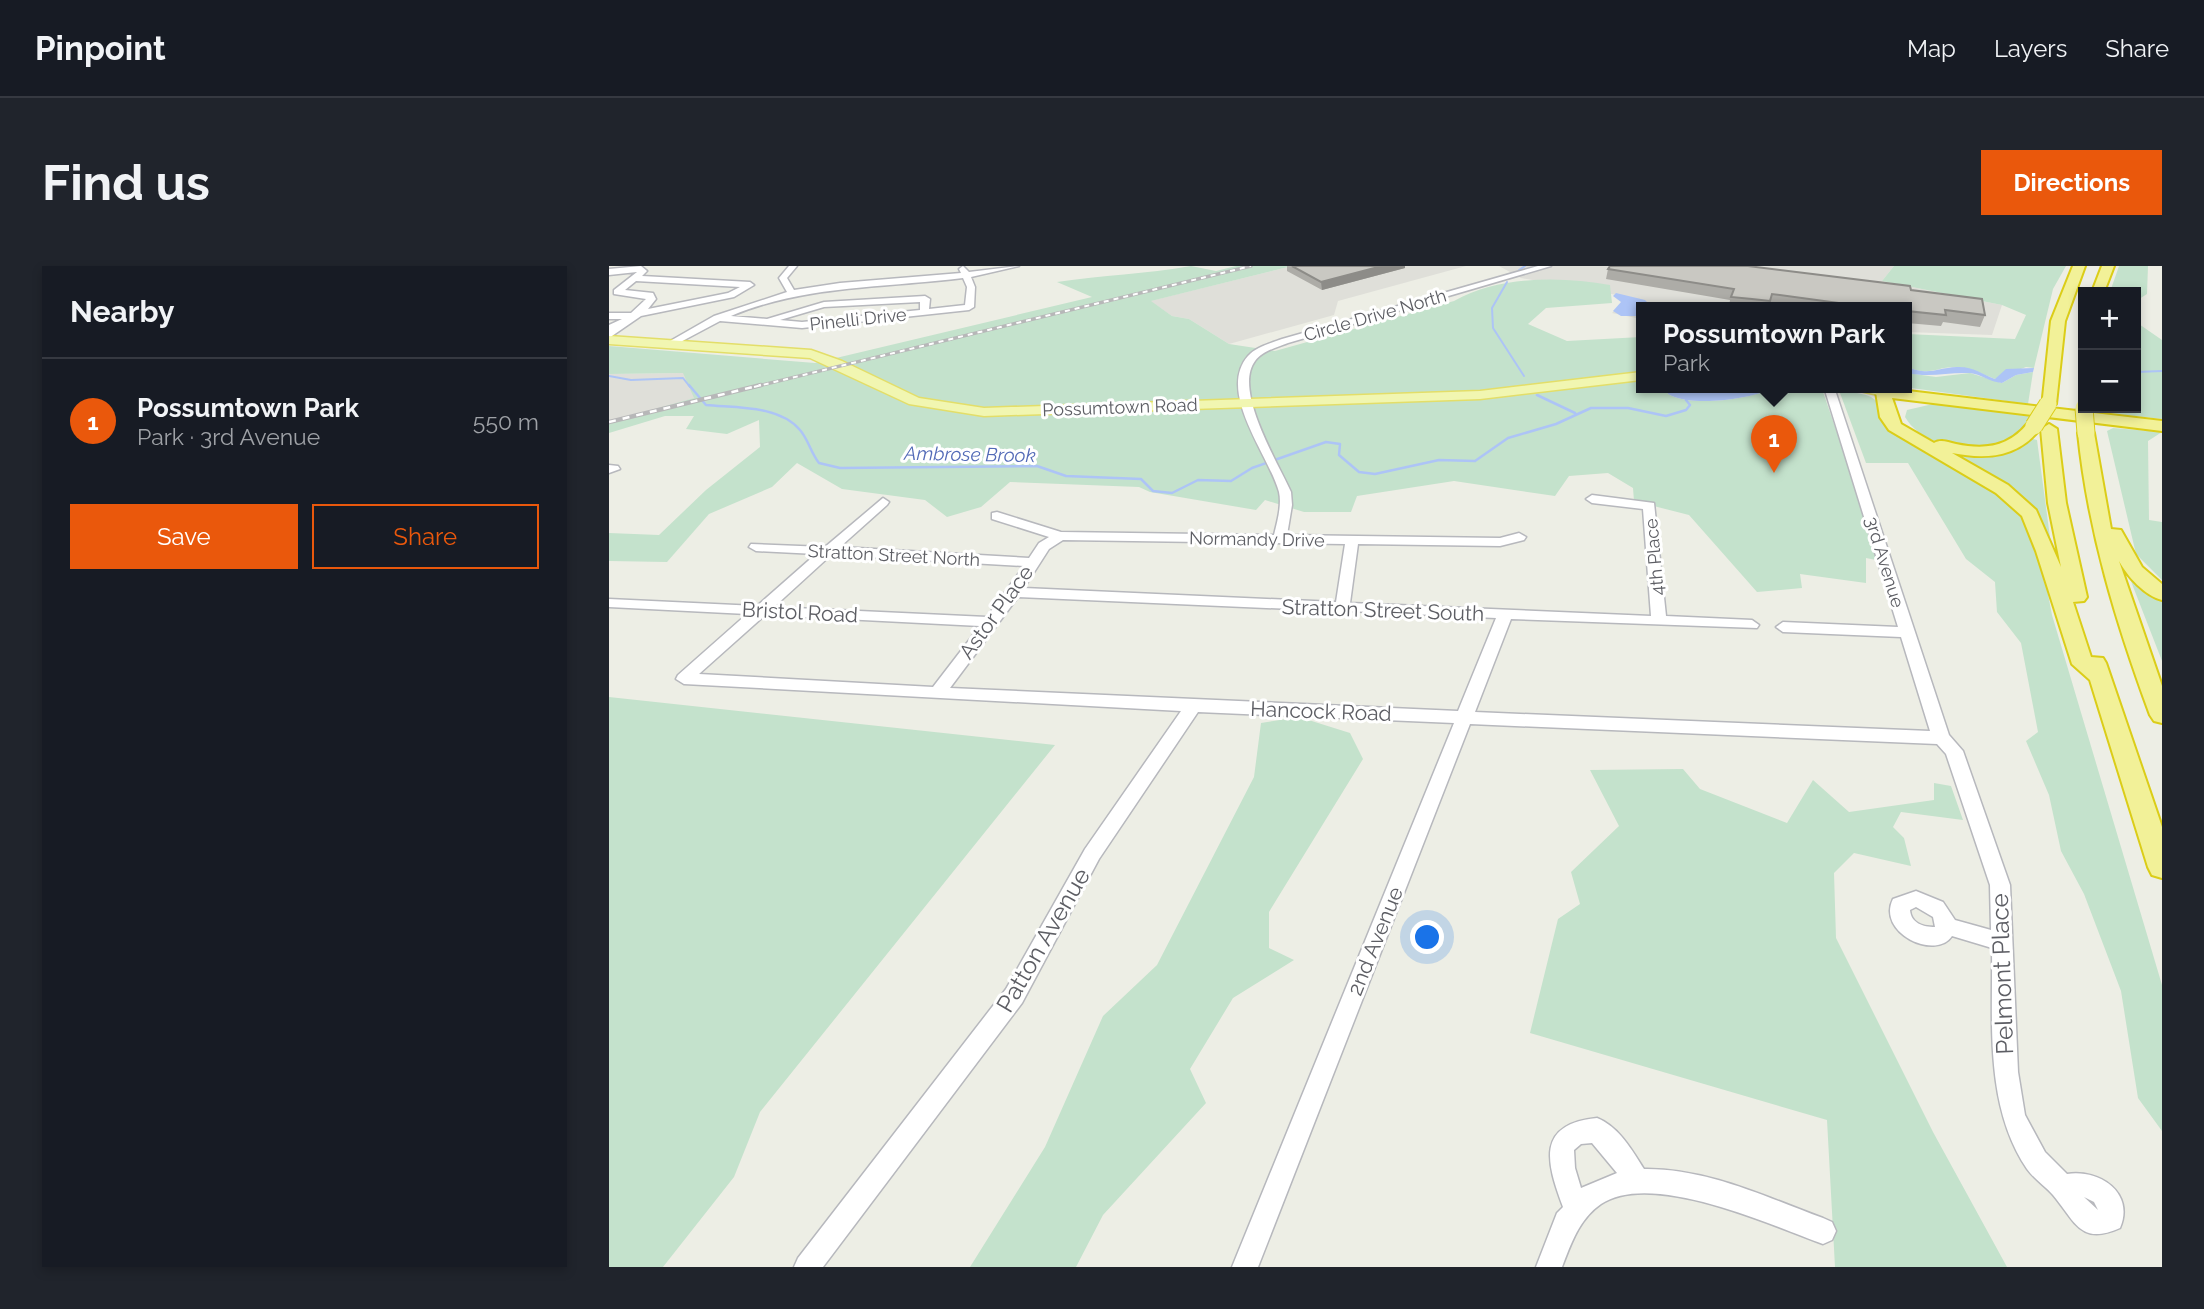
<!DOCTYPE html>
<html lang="en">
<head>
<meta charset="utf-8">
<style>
  body { margin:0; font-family:Raleway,sans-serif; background:#20242c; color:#f1f3f6 }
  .controls { position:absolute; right:21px; top:21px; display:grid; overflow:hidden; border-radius:0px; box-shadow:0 4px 10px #0003 }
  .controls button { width:63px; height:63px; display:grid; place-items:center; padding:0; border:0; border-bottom:2px solid #363941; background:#171b24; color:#f1f3f6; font:35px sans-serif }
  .you { position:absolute; left:819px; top:672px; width:24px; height:24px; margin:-18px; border:5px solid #fff; border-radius:50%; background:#1a73e8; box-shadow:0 0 0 10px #1a73e833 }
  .badge { display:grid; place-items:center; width:46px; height:46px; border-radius:50%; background:#ea580c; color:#fff; font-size:23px; font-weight:700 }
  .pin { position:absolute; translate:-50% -58px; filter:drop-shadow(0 2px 4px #0008) }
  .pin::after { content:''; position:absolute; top:37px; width:24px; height:21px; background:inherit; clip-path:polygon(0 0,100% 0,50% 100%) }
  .popup { position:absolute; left:1027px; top:36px; width:276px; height:91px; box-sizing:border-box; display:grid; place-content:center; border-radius:0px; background:#171b24; filter:drop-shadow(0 2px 5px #0005); font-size:23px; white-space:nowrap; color:#9ea1a6 }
  .popup b { font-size:26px; color:#f1f3f6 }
  .popup::after { content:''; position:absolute; left:50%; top:100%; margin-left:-14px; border:14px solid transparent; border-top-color:#171b24 }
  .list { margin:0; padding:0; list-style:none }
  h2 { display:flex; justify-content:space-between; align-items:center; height:91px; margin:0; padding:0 28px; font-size:30px }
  h2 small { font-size:23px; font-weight:400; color:#9ea1a6 }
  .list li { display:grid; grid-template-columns:46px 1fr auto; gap:21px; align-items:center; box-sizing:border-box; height:126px; padding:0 28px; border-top:2px solid #363941 }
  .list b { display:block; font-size:26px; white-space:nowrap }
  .list p { margin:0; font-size:23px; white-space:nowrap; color:#9ea1a6 }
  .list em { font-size:23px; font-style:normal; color:#9ea1a6 }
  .actions { display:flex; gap:14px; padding:21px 28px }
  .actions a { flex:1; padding:16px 0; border:2px solid #ea580c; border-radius:0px; text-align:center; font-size:24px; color:#ea580c }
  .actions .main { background:#ea580c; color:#fff }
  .map { position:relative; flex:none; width:1553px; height:1001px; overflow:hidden; border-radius:0px }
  header { display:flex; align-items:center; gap:42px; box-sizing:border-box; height:98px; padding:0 35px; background:#171b24; border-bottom:2px solid #363941 }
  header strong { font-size:33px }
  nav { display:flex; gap:38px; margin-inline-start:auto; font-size:24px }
  .intro { display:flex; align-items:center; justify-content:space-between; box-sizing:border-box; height:168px; padding:0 42px }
  h1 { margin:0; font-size:49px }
  .button { padding:18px 32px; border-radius:0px; background:#ea580c; color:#fff; font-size:24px; font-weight:700 }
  main { display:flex; gap:42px; padding:0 42px }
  aside { flex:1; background:#171b24; border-radius:0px; box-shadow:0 4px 10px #0003 }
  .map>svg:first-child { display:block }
</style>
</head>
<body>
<header>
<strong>Pinpoint</strong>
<nav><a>Map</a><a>Layers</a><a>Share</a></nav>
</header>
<div class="intro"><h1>Find us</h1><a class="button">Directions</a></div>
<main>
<aside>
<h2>Nearby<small></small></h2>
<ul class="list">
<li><span class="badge">1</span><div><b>Possumtown Park</b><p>Park · 3rd Avenue</p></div><em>550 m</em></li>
</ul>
<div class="actions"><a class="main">Save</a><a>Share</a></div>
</aside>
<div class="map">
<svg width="1553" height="1001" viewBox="0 0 1553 1001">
  <rect width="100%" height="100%" fill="#edeee5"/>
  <path fill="#dfdfd9" d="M683 0H857L729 35 725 49 620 78 580 53 563 50 541 35Z
    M890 0H1285L1273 15 1393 39 1383 69 1298 66V41H1032V53L1003 47 1019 31 912 12Z
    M75 107 86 132 0 156V108Z"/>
  <path fill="#c4e2cc" d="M582 0 607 5 627 0H683L542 35 563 50 580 53 620 78 666 85 845 35C890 10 951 10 1001 19L1003 37 937 42 919 58 958 75 1032 71V121H1058L1059 128C1081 141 1136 134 1159 124V121L1213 123 1272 295 1257 292V317L1191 308 1193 322 1148 326 1080 249 1025 235 1024 222 999 207 960 210 946 230 845 215 748 230 742 246H695L656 234 647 244 541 226 530 221 401 216 372 241 338 251 316 234 233 223 188 197 163 221 100 248 58 296 0 295V267L50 269 97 224 151 181 150 154 118 168 77 163 85 150H56L0 167V156L85 132 74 107 0 108V80L206 97 483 31 448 16C493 9 537 8 582 0Z
    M1285 0H1457L1444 23 1425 102 1417 101 1386 113C1373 108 1362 102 1348 101 1327 100 1323 111 1298 101V68L1406 73 1417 49 1393 39 1273 15Z
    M1510 0H1539L1538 28 1527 35 1530 41 1527 45V26H1505L1502 23Z
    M1527 56 1553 74V153L1498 147V142H1527Z
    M1424 106 1419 138 1295 121H1298V107L1327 111 1361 107 1393 117 1407 109Z
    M1237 125C1265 130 1268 129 1278 157L1381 219 1410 242 1429 276 1443 349 1553 719V865L1529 832 1512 725 1475 628 1452 585 1440 529 1417 475 1429 466 1412 377 1388 346 1386 316 1357 293 1299 197H1257L1231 127Z
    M1324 138 1422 149 1404 177C1371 186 1316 185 1296 151L1298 144Z
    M1504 162 1553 166 1539 175 1540 254 1553 256V314L1527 288 1498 165Z
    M1424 173 1428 174 1443 286 1422 245 1321 178 1394 186Z
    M1518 305 1553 334V395Z
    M0 431 446 479 151 846 125 911 54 1001H0Z
    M690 451 741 467 754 493 660 646V682L685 694 624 732 581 803 597 837 494 949 467 1001H361L436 881 494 750 548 699 645 511 652 457Z
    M1074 503 1091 523 1178 557 1204 514 1240 546 1325 534V517L1342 520 1354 554 1292 546 1284 561 1295 572 1302 600 1245 587 1225 607 1227 672 1324 866 1398 1001H1226L1218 854 921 767 949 653 971 638 962 606 1010 560 981 504Z"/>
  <path fill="#adc4f6" d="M1007 27 1036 34 1043 41H1032V50H1012L1004 45 1012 36 1004 30Z
    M1298 101C1321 110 1327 102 1348 101 1363 100 1373 108 1386 113L1397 103 1425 102 1424 106 1407 109 1393 117C1381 116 1371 108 1361 107 1338 106 1322 112 1298 107Z
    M1058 121H1159L1160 124C1136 134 1081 141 1059 128Z"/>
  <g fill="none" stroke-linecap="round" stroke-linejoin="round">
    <path stroke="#adc4f6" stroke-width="2" d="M910 4 916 0
      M898 16 883 42 884 62 915 110
      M1527 106 1553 105
      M0 110 22 114 74 112 81 121"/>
    <path stroke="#adc4f6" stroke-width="2.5" d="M80 119 97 139C126 142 170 139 191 164 199 173 202 187 210 197L231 202 428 200 457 210 532 213 544 225 563 227 589 214 622 215 643 202 717 176 731 178 730 189 750 206 766 208 830 194 866 195 899 172 947 158 982 142H1019L1057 150 1077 144 1081 139 1077 134
      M928 129 966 147"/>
    <defs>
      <path id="minor" d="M32 0 38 5 33 10 141 16 145 19 125 31 32 50 0 72V59L13 53H0V47H22L37 33 5 28V24L28 6 0 9V3ZM27 15 131 21 119 27 39 43 47 33 44 27 16 24Z
        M180 0H188L178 12 185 24 231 17 352 7 350 3 354 0 360 6 410 0 362 11 366 21 365 41 360 44 193 62 111 55 64 80 56 78 105 50 178 26 170 12ZM354 12 358 21 356 39 320 43 321 33 316 30 215 36 158 53 122 50C196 19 275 22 354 12ZM311 36V44L193 56 171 54 215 41Z
        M929 0H942L679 77C669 81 653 85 646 95 624 124 669 197 682 226L683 239 678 269 891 272 910 267 917 271 915 274 891 280 749 278 741 337 1042 350 1034 243 983 237 977 233 983 229 1045 237 1057 350 1143 354 1150 359 1148 362 902 353 866 446 1321 465 1292 371 1174 366 1167 361 1174 356 1289 361 1215 121H1225L1340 469 1354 485 1401 619 1409 806 1416 849 1436 886 1458 908C1491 903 1526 927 1511 962 1471 980 1466 955 1444 929 1436 920 1425 913 1418 903 1375 839 1384 756 1383 682L1343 670C1327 695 1267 667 1284 633L1307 625 1334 636 1346 654 1382 664 1381 619 1337 488 1328 478 861 458 649 1001H623L845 457 589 446 490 593 413 737 214 1001H185L189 992 397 723 476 583 572 445 75 418 67 413 69 409 138 348 0 341V333L148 340 207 288 147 285 140 281 142 278 216 281 274 232 280 236 278 239 231 281 420 292 430 277 440 271 383 253V247L388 246 452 266 665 269C668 256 673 240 670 226 661 191 607 126 639 90 647 81 662 77 673 73ZM454 274 736 278 727 336 415 322 440 283ZM222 289 415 300 378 351 165 341ZM409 331 727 345 733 348 739 345 887 352 849 445 341 422ZM156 349 371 360 324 421 90 408ZM1307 641 1324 651 1326 661C1314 661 1302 657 1301 644ZM1475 931 1485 936 1489 944Z
        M0 199 9 200 11 203 0 207Z
        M988 852C1010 861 1023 884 1035 903 1097 902 1157 931 1214 952L1223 956 1227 965 1223 974 1214 978C1162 959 1042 904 992 938 970 953 962 978 953 1001H927L948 947 954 941C937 896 927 858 988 852ZM983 877 1008 907 972 922 966 902 965 884 972 878Z"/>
      <path id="major" d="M0 70 202 84 233 95 310 132 375 142 871 125 1032 106V114L871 133 375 150 300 138 201 92 0 78Z
        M1233 121H1268L1280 126 1274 130Z"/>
      <path id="highway" d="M1464 0H1476L1456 55 1447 138 1442 142 1553 155V165L1283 132 1292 158 1325 177C1332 173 1338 176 1347 178 1376 184 1400 181 1419 157H1431L1433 160C1411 191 1379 194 1343 187L1399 219 1427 244 1452 301 1439 237 1432 163 1440 158 1448 163 1457 237 1478 331 1475 335 1464 336 1482 391 1494 392 1497 397 1553 561V612L1543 609 1539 601 1481 414 1463 398 1427 285 1413 250 1387 227 1280 164 1271 151 1267 126 1274 122 1433 141 1442 55Z
        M1493 0H1505L1495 26H1483Z
        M1477 162 1485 167 1502 263 1512 264 1533 301 1553 318V334C1536 330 1518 310 1510 295L1553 420V457L1545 455 1541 449C1507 357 1479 265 1469 167Z"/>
    </defs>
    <use href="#minor" stroke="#b7b8bd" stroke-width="3"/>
    <use href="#major" stroke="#e3de69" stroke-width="3"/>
    <use href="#highway" stroke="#dbcd18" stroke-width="4"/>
    <use href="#minor" fill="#fff" fill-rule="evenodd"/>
    <use href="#major" fill="#f1f6b1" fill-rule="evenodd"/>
    <use href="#highway" fill="#f2f198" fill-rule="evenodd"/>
    <defs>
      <path id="rail-far1" d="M145 121 642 0"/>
      <path id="rail" d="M0 156 152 119"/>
    </defs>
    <use href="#rail-far1" stroke="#b7b7b8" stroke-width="3.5"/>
    <use href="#rail" stroke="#b7b7b8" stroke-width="4.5"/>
    <use href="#rail-far1" stroke="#fff" stroke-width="2" stroke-dasharray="5" stroke-linecap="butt"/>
    <use href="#rail" stroke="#fff" stroke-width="2.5" stroke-dasharray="7" stroke-linecap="butt"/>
    <defs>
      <path id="highway-bridge" d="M1475 142 1477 167
        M1425 160 1439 138"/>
    </defs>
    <use href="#highway-bridge" stroke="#dbcd18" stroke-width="19" stroke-linecap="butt"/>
    <use href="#highway-bridge" stroke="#f2f198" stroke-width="17"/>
  </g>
  <path fill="#adaca7" d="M678 0H796V2L713 24 678 5Z
    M999 3 1376 49 1371 61 1334 56 1332 60 1298 57V41H1171L1160 39V41H1120L1121 34 997 13Z"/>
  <path fill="#8d8c88" d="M773 0H796V2L713 24 712 16Z"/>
  <path fill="#c9c8c2" stroke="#8d8c88" stroke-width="2" d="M683 0H773L712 16Z
    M1001 0H1139L1301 20 1302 24 1373 33 1376 49 1336 44 1337 49 1298 45V41H1259L1163 28 1161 35 1143 33 1122 31 1125 23 999 3Z"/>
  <g text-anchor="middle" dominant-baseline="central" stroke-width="6" stroke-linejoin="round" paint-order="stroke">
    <g font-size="18" fill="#5d5e64" stroke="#fff">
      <text transform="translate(766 49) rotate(-16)">Circle Drive North</text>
      <text transform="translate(249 53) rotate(-6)">Pinelli Drive</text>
      <text transform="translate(511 141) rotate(-2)">Possumtown Road</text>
      <text transform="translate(648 273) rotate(1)">Normandy Drive</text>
      <text transform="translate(285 289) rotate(3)">Stratton Street North</text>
      <text transform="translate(1045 291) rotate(-95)">4th Place</text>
      <text transform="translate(1276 296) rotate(73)">3rd Avenue</text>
    </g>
    <g font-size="19" font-style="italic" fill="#526ab7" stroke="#fff">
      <text transform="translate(361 188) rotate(1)">Ambrose Brook</text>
    </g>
    <g font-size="21" fill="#5d5e64" stroke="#fff">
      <text transform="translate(774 344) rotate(2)">Stratton Street South</text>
      <text transform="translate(191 346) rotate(3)">Bristol Road</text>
      <text transform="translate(387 346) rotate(-54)">Astor Place</text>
      <text transform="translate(712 445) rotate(2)">Hancock Road</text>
      <text transform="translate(766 675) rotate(-68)">2nd Avenue</text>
    </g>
    <g font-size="24" fill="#5d5e64" stroke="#fff">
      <text transform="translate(434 674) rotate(-60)">Patton Avenue</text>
      <text transform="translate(1393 708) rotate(-92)">Pelmont Place</text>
    </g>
  </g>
</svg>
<div class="controls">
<button>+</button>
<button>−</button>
</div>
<div class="you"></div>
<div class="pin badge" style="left:1165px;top:207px">1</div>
<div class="popup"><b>Possumtown Park</b>Park</div>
</div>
</main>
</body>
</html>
